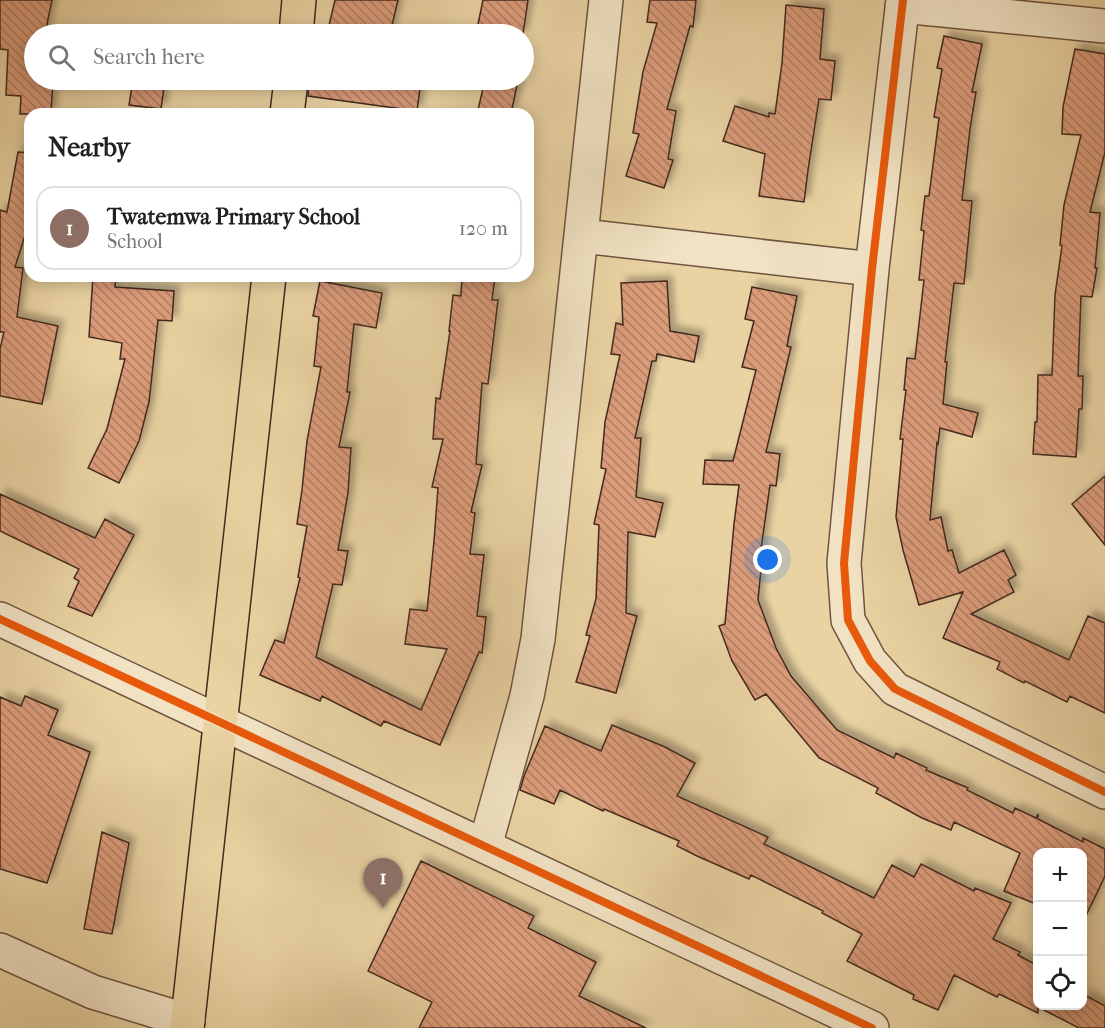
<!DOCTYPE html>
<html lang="en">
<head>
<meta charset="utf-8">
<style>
  body { margin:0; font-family:"IM FELL French Canon",serif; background:#f2f2f2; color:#202124 }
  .controls { position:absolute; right:18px; bottom:18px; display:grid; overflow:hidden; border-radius:12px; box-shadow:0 3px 15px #0003 }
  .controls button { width:54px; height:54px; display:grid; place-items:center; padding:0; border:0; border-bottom:2px solid #e0e0e0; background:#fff; color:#202124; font:30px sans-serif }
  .you { position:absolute; left:768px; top:560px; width:21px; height:21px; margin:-15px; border:4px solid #fff; border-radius:50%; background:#1a73e8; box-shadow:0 0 0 9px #1a73e833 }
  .badge { display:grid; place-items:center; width:39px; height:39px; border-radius:50%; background:#0f766e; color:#fff; font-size:20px; font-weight:700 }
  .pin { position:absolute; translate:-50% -50px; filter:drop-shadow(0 2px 3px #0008) }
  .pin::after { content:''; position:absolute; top:32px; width:21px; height:18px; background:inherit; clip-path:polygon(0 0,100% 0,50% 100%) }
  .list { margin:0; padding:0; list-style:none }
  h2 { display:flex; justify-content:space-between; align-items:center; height:78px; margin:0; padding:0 24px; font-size:26px }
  h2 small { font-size:20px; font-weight:400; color:#757577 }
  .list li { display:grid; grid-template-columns:39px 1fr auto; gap:18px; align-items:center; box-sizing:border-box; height:84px; margin:0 12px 12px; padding:0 12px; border:2px solid #e0e0e0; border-radius:18px }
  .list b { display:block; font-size:22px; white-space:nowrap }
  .list p { margin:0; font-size:20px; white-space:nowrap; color:#757577 }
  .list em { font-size:20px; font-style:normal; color:#757577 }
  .icon { flex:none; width:33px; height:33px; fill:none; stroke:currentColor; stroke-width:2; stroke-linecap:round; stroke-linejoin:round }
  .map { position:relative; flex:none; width:1105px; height:1028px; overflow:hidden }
  .search { position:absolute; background:#fff; box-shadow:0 3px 15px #0003; left:24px; top:24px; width:510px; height:66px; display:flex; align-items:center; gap:15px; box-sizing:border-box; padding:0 21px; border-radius:33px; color:#757577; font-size:22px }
  .panel { position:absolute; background:#fff; box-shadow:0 3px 15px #0003; left:24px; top:108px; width:510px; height:174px; border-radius:18px }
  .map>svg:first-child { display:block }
</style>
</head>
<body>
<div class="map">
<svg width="1105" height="1028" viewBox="0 0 1105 1028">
  <defs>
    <pattern id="building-back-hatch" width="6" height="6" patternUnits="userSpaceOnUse" patternTransform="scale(1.5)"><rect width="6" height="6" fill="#da9b79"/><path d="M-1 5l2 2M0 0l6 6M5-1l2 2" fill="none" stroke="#b27e63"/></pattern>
    <filter id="shadow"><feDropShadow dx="5.5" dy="-5.5" stdDeviation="3" flood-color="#0004"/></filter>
  </defs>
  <rect width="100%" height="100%" fill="#ead3a3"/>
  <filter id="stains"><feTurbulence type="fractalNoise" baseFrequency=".00333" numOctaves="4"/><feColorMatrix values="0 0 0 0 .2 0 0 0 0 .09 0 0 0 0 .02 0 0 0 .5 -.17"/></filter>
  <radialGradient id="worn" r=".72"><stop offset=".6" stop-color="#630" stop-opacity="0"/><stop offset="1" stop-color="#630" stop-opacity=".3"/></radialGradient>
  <path fill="url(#building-back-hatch)" stroke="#44291f" stroke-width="1.5" filter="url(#shadow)" d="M0 0H52L45 34H34V80H53L51 114H20L21 96 6 95 8 50 0 49Z
    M335 0H398L390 34H327Z
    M483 0H528L523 34H476Z
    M650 0H696L693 27 690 26 667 109 676 111 668 159 673 160 664 188 626 176 639 134 633 133 643 72 657 23 647 22Z
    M786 5 824 9 820 59 835 61 831 100 819 99 808 170 804 202 759 196 765 154 723 141 735 106 769 117V113L775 114 782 63Z
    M944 36 982 44 972 92H976L970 129 962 200 972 201 964 284 954 283 945 362H947L943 404 978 413 972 437 940 428 938 444 937 443 930 520 941 517 948 551 952 550 959 573 1004 550 1016 575 1008 580 1014 592 971 614 1069 660 1088 616 1105 623V713L1070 696 1067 702 1025 681 1024 683 997 669 1000 662 943 638 963 592 919 605 903 550 896 517 903 439H900L906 390H904L907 358 915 359 924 280H919L924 231 921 230 925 196H929L939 118 934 117 942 69 937 68Z
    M1075 49 1105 54V152L1090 212 1100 213 1095 268H1097L1092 297 1081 296 1078 376H1083L1082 409H1079L1076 457 1033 454 1035 422H1037L1038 375H1052L1055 295 1062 246 1060 245 1064 205 1081 135 1062 134 1063 107Z
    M133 80H165L161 109 129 105Z
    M309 80H421L417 111 308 96Z
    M485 80H495L517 85 511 114H477Z
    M18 152 30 153V220L15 267 23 268 17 317 58 326 42 404 0 396V349L4 332H0V210L7 212Z
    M93 276H116L115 287 174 291 172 321 158 320 149 402 139 441 119 483 88 468 107 429 125 359H120L122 343 89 337Z
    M462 276H495L492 300H498L488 384 482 383 476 464 482 465 471 512 475 513 470 554 484 555 477 616 486 617 482 653 479 652 440 745 384 721 381 726 322 696 320 701 260 675 275 640 284 643 300 578 298 577 307 526 297 524 302 490 307 441 321 367 314 366 319 317 313 316 320 281 382 293 376 328 354 324 347 392H350L339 447 351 448 348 493 338 550 348 551 342 585 333 584 316 657 421 710 447 649 405 644 410 609 427 611 434 541 438 488 432 487 443 439H433L436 398 440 399 450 331H449L453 295 461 296Z
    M667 281 670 331 699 336 694 362 657 354 656 361H652L635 438H641L636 497 663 503 655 537 628 532 626 613 637 616 616 693 576 682 590 636 586 635 596 599 599 525 594 524 606 469 601 468 605 422 620 355 611 354 616 323 623 325 621 283Z
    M752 287 797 296 787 346 791 347 766 452 780 454 776 486 770 485 761 549H763L758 600 776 648 791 676 837 730 894 758 896 753 927 768 926 770 968 788 967 790 1013 813 1015 808 1036 818 1038 814V819L1083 842V838L1105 849V876L1083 922V852H1038V905L1004 891 1020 853 954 822 951 830 922 818 876 793 878 788 819 758 766 694 755 700 732 661 719 626 725 624 734 524 739 485 703 484 705 460 733 461 756 370 742 367 754 321 745 319Z
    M1105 476V545L1072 504Z
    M0 494 95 538 105 519 134 535 92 616 68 606 79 581 74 578 79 569 0 531Z
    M25 696 58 710 48 735 90 752 47 883 0 869V697L21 706Z
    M612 725 665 747 695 763 677 796 768 837 764 844 874 898 892 865 914 877 921 864 974 891 975 888 1011 903 993 939 1020 952 1018 955 1038 966V1005H1083V994L1105 1006V1028H1079L1038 1007V1013L999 994 997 997 954 975 938 1010 913 999 914 995 847 961 862 934 822 913 823 911 751 875 749 879 697 856 677 846 679 841 604 809 603 811 560 790 554 804 520 790 524 776 545 726 601 751Z
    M102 832 129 843 112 934 84 929Z
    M421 861 534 916 528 928 596 962 579 996 646 1028H419L432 1002 368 971Z"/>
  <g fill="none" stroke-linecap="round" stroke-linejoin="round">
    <defs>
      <path id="minor" d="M903 0 872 269 844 563 848 620 870 661 895 689 1105 792
        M902 6 1105 26
        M582 236 872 269
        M0 619C291 753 581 892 872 1028
        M485 846 527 696 538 639 606 0
        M0 950 93 992 188 1021"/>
      <path id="major" d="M296 34 299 0
        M287 114 291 80
        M187 1028 269 276"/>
    </defs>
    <use href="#minor" stroke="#6e5440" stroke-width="36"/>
    <use href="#major" stroke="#44291f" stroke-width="36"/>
    <use href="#minor" stroke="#f1e2c3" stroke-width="33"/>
    <use href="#major" stroke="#ead3a3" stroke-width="33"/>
    <defs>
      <path id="cycleway" d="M903 0 872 269 844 563 848 620 870 661 895 689 1105 792
        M0 619C291 753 581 892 872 1028"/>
    </defs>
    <use href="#cycleway" stroke="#f1e2c3" stroke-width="11"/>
    <use href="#cycleway" stroke="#e8590c" stroke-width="8"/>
  </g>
  <rect width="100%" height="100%" filter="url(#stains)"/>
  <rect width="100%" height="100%" fill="url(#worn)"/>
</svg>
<div class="controls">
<button>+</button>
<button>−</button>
<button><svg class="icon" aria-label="locate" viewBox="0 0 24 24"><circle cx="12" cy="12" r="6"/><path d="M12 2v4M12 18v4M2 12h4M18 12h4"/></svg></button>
</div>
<div class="you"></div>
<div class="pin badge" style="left:383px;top:908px;background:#8d6e63">1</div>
<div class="search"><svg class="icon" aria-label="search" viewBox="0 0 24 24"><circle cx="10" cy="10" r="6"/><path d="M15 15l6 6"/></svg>Search here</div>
<section class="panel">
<h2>Nearby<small></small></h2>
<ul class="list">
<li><span class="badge" style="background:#8d6e63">1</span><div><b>Twatemwa Primary School</b><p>School</p></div><em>120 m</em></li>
</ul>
</section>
</div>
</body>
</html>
